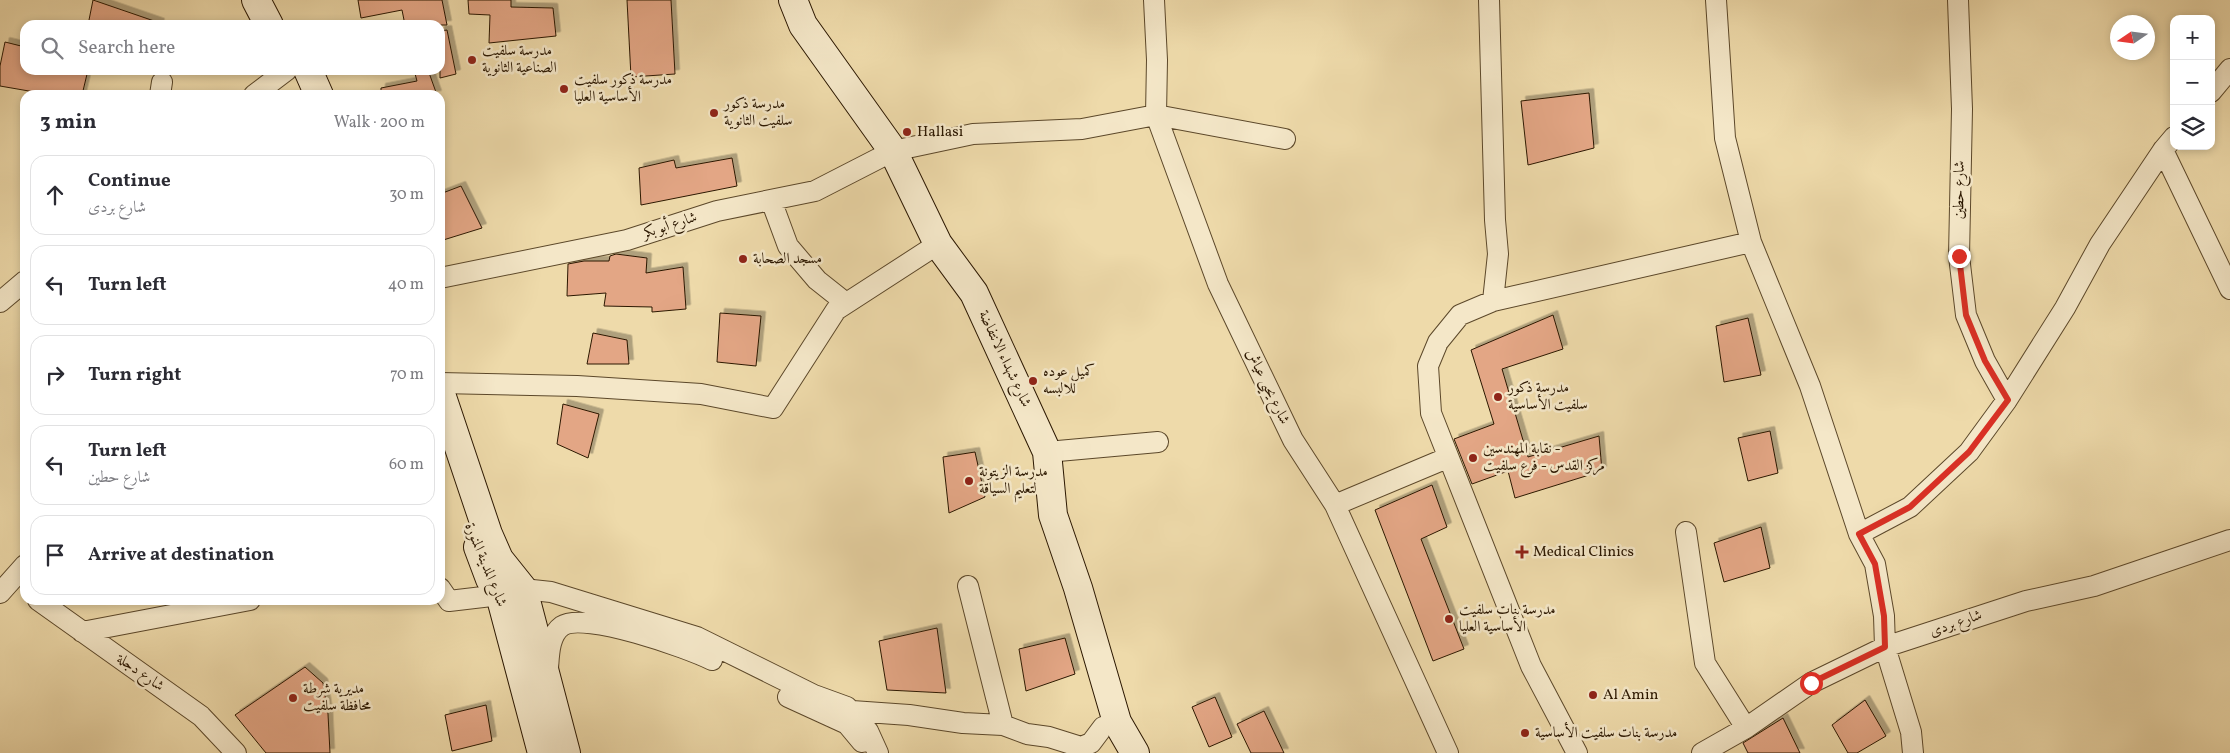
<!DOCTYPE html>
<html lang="en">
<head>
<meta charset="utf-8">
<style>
  body { margin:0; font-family:Vollkorn,Amiri,serif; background:#f2f2f3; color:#2b2b33 }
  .controls { position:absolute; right:15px; top:15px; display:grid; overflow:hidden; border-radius:10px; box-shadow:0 2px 8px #0003 }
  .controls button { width:45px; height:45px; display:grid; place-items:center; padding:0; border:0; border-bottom:1px solid #e1e1e2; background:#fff; color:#2b2b33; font:25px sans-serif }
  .compass { position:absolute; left:2110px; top:15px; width:45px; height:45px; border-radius:50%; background:#fff; box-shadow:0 2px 8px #0003; rotate:257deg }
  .stop { position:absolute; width:15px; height:15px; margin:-11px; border:4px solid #d93025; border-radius:50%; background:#fff }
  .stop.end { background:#d93025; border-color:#fff; box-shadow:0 1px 5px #0008 }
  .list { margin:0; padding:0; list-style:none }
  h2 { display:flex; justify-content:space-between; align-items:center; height:65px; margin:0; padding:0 20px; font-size:21px }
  h2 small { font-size:16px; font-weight:400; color:#7c7c81 }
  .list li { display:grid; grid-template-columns:32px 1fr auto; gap:15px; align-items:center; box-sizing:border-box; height:80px; margin:0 10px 10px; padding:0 10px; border:1px solid #e1e1e2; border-radius:15px }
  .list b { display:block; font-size:19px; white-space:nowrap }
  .list p { margin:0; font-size:16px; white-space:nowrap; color:#7c7c81 }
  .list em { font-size:16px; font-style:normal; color:#7c7c81 }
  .icon { flex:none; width:28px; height:28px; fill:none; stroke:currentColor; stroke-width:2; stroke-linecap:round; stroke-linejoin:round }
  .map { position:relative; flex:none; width:2230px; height:753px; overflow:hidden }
  .search { position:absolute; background:#fff; box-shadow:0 2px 8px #0003; left:20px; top:20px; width:425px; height:55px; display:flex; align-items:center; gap:12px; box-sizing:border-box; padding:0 18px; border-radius:15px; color:#7c7c81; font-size:19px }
  .panel { position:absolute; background:#fff; box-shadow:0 2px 8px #0003; left:20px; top:90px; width:425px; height:515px; border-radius:15px }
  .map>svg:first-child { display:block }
</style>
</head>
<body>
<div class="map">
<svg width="2230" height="753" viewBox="0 0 2230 753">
  <defs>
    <filter id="shadow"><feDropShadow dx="4.5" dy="-4.5" stdDeviation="0" flood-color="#0004"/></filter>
  </defs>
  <rect width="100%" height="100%" fill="#eedaaa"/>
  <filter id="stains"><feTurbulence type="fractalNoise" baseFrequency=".004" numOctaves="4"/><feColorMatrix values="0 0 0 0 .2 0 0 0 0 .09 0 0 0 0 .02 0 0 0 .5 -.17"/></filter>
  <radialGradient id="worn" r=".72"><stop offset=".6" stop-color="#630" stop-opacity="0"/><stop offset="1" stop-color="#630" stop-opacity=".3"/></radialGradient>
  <path fill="#e3a685" stroke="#2b1700" filter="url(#shadow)" d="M93 0 160 23 159 25H88Z
    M358 0H442L447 25H405L402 10 361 18Z
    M468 0H511V7L553 8 556 36 489 43 490 15 469 14Z
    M627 0H671L675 74 631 77Z
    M447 30 456 74 440 78V31Z
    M5 42 25 47V70H88L82 95H52L0 86V66Z
    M414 70H428L437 95H381V88L417 81Z
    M1589 93 1594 148 1528 165 1521 101Z
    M732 158 737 186 641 205 639 168 674 160 676 168Z
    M461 186 482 228 440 241V194Z
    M616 254 647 258 646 273 683 267 686 309 652 312V307L604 306 606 293 567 296 568 264 584 261H609L610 256Z
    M720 313 761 316 756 366 717 362Z
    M1553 315 1563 349 1502 369 1528 457 1599 436 1602 471 1515 498 1508 471 1472 484 1454 439 1494 424 1471 350Z
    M1748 318 1761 375 1724 382 1716 326Z
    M593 333 627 340 629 364H587Z
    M563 404 599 414 588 458 557 444Z
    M1770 431 1778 473 1748 481 1738 438Z
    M975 452 985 497 949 513 943 457Z
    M1432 485 1447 527 1421 539 1464 649 1433 661 1375 510Z
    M1761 527 1770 568 1724 582 1714 543Z
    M937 628 946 693 887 690 879 641Z
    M1065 638 1075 674 1026 691 1019 649Z
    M305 667 323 683 328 714 330 753H266L235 715Z
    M1215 697 1232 737 1209 747 1192 707Z
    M1865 700 1886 736 1857 753H1848L1832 725Z
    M486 705 492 741 452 751 445 715Z
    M1264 711 1284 753H1251L1237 724Z
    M1783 718 1800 753H1748L1743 743Z"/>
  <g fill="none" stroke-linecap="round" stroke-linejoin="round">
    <defs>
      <path id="minor" d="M1154 0 1157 60 1156 115 1218 284 1293 440 1335 505 1448 753
        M1489 0 1495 220 1498 254 1493 301
        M1716 0 1725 138 1751 242 1810 386 1859 534 1875 564 1884 616 1885 647 1911 732 1913 753
        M1958 0 1962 109 1959 256 1966 315 1985 361 2007 400
        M2211 92 2230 69
        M160 95 162 82
        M254 95 287 70
        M2163 150 2230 289
        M771 200 788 246 817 280 846 303
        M440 278 627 240 717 211 815 191 893 151 973 134 1082 129 1156 115 1285 139
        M0 302 25 281
        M440 383 577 386 701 394 773 408 836 310 938 244
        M1047 452 1158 442
        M1335 505 1447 458
        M1686 532 1705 663 1746 728
        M1859 534 1910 507 1969 452 2007 400 2065 308 2100 244 2163 150 2174 137
        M968 586 1003 725
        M440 588 449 601 500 595
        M523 589 551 592 697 637 814 695 847 707 868 731 878 753
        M0 593 25 565
        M38 600 201 716 236 753
        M82 632 250 600
        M548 669C549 655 549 635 562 626 584 611 688 648 712 660
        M788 697 847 724 862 742
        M852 711 909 715 963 723 1003 725 1027 734 1049 737 1081 747 1091 743 1103 727 1117 722
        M1577 753 1531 666 1431 413 1428 366 1438 342 1460 315 1493 301 1751 242
        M1702 753 1746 728 1811 683 1885 647 2026 601 2094 586 2230 540"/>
      <path id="secondary" d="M256 0 269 25
        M793 0 803 25 893 151 938 244 974 293 1047 452 1053 515 1078 588 1117 722 1135 753
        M308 70 319 95
        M440 391 488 534 499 559 523 589 566 753
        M478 547 490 579 500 595 542 753"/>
    </defs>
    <use href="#minor" stroke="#5c482a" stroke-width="22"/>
    <use href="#secondary" stroke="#2b1700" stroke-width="30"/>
    <use href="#minor" stroke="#f4e7c8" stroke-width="20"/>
    <use href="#secondary" stroke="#f4e7c8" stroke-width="28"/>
  </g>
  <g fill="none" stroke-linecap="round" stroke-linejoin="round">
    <path stroke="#d93025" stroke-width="6" d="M1811 683 1885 647 1884 616 1875 564 1859 534 1910 507 1969 452 2008 400 1985 361 1966 315 1959 256"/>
  </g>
  <g fill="#8f2418" stroke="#f4e7c8" stroke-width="2">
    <circle cx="472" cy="60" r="5"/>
    <circle cx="564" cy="89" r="5"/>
    <circle cx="714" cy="113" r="5"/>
    <circle cx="907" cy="132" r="5"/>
    <circle cx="743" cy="259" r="5"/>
    <circle cx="1033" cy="381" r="5"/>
    <circle cx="1498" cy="397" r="5"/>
    <circle cx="1473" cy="458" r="5"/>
    <circle cx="969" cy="481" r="5"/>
    <path d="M1519.5 544.5h5v5h5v5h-5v5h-5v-5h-5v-5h5z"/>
    <circle cx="1449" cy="619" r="5"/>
    <circle cx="1593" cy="695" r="5"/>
    <circle cx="293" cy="698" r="5"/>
    <circle cx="1525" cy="733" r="5"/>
  </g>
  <g text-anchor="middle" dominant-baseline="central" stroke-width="5" stroke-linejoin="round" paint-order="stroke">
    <g font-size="15" fill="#2b1700" stroke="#f4e7c8" text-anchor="start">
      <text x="482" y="51">مدرسة سلفيت<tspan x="482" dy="17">الصناعية الثانوية</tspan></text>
      <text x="574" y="80">مدرسة ذكور سلفيت<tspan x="574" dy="17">الأساسية العليا</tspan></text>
      <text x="724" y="104">مدرسة ذكور<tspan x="724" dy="17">سلفيت الثانوية</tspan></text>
      <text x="917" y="132">Hallasi</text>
      <text x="753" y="259">مسجد الصحابة</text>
      <text x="1043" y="372">كميل عوده<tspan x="1043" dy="17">للالبسه</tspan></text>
      <text x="1508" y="388">مدرسة ذكور<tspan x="1508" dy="17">سلفيت الأساسية</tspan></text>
      <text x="1483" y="449">نقابة المهندسين -<tspan x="1483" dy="17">مركز القدس - فرع سلفيت</tspan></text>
      <text x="979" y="472">مدرسة الزيتونة<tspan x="979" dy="17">لتعليم السياقة</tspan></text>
      <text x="1533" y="552">Medical Clinics</text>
      <text x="1459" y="610">مدرسة بنات سلفيت<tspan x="1459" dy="17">الأساسية العليا</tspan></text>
      <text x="303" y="689">مديرية شرطة<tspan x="303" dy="17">محافظة سلفيت</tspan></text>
      <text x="1603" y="695">Al Amin</text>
      <text x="1535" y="733">مدرسة بنات سلفيت الأساسية</text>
    </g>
    <g font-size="15" fill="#2b1700" stroke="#f4e7c8">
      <text transform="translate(1960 190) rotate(-89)">شارع حطين</text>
      <text transform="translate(670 226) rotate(-18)">شارع أبو بكر</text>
      <text transform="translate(1004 359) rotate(65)">شارع شهداء الانتفاضة</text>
      <text transform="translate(1267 387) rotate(64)">شارع يحيى عياش</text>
      <text transform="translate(485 565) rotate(68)">شارع المدينة المنورة</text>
      <text transform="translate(1956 624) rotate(-19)">شارع بردى</text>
      <text transform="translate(140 673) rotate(35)">شارع دجلة</text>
    </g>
  </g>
  <rect width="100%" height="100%" filter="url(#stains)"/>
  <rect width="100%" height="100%" fill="url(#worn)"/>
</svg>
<div class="controls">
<button>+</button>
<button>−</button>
<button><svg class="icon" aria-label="layers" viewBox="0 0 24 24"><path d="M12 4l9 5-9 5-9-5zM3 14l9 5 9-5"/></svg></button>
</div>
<svg class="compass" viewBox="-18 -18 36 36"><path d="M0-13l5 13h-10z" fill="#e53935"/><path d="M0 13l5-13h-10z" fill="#7c7c81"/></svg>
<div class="stop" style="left:1811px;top:683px"></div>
<div class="stop end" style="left:1959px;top:256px"></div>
<div class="search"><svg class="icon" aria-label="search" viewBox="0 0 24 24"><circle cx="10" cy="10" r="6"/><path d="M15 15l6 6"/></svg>Search here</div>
<section class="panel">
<h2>3 min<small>Walk · 200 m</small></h2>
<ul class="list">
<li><svg class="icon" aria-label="ahead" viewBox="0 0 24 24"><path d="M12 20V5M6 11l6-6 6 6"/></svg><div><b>Continue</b><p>شارع بردى</p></div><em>30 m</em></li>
<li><svg class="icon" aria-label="left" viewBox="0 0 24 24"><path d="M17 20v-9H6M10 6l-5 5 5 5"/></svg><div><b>Turn left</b></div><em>40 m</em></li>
<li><svg class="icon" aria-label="right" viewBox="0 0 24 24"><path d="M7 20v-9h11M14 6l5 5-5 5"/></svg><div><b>Turn right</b></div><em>70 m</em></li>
<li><svg class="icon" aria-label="left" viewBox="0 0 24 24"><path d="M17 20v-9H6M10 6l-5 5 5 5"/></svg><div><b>Turn left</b><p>شارع حطين</p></div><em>60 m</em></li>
<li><svg class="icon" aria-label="arrive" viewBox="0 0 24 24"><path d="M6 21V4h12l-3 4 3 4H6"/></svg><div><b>Arrive at destination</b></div></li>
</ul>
</section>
</div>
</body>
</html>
